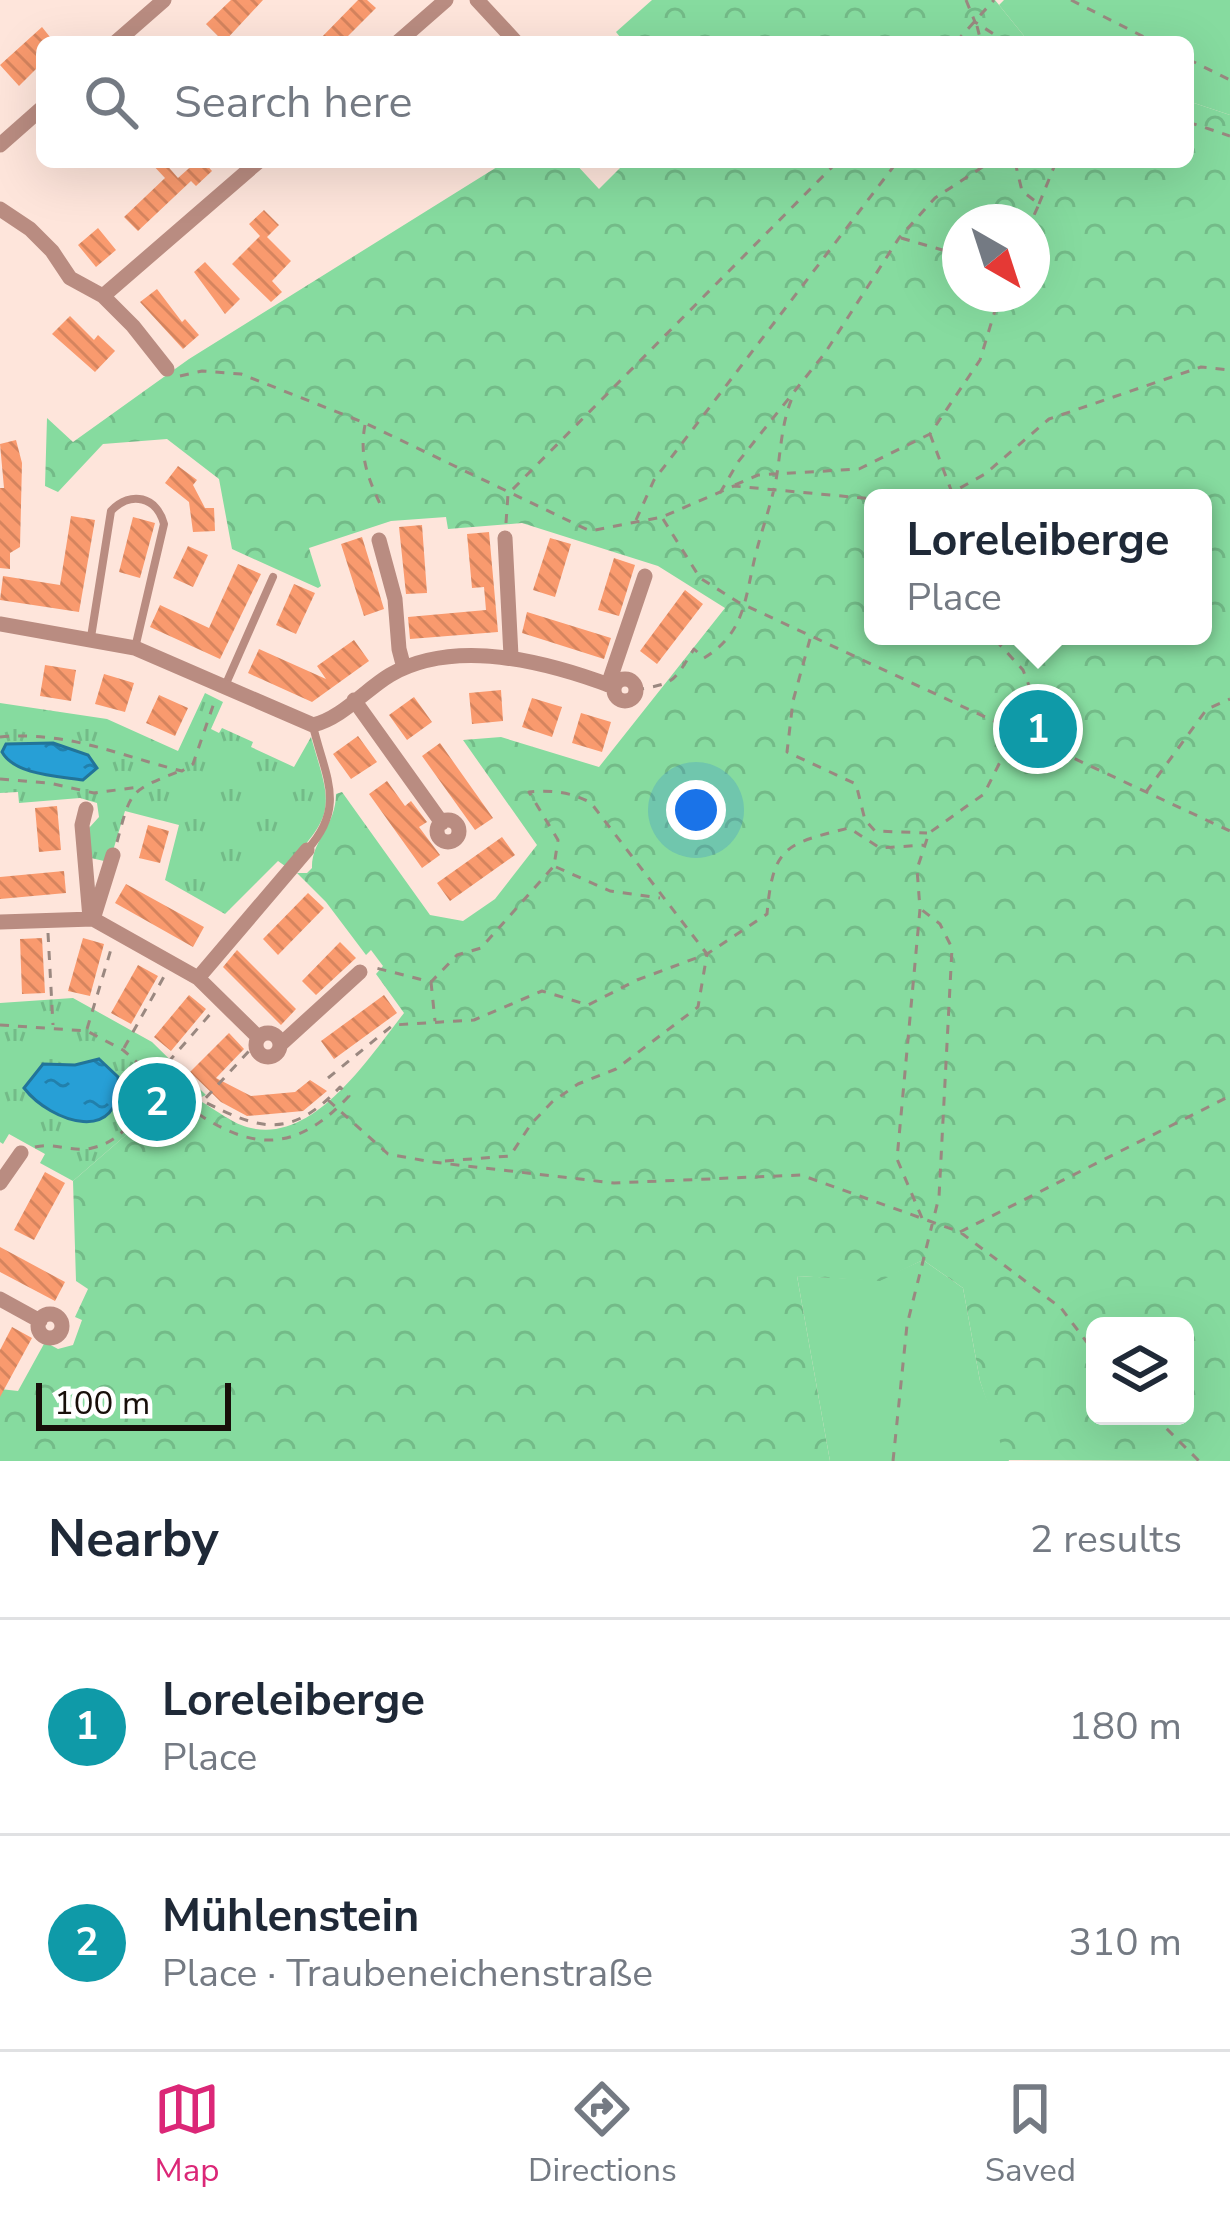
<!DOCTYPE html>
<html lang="en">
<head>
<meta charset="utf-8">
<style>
  body { margin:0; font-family:"Nunito Sans",sans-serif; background:#f6f6f7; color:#1f2937 }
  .controls { position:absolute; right:36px; bottom:36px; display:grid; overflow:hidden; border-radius:18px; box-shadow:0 12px 48px #0002 }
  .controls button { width:108px; height:108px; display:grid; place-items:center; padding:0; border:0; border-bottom:3px solid #e0e1e3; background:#fff; color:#1f2937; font:60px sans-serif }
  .compass { position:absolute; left:942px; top:204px; width:108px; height:108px; border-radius:50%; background:#fff; box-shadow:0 12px 48px #0002; rotate:141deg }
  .scale { position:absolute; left:36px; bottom:30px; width:195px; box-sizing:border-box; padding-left:12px; border:6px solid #180f0a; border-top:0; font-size:33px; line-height:42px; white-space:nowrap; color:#180f0a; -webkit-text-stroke:9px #fff; paint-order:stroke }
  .you { position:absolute; left:696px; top:810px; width:42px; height:42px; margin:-30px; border:9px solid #fff; border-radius:50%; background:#1a73e8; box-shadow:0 0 0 18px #1a73e833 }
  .badge { display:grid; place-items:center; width:78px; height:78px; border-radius:50%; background:#db2777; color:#fff; font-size:39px; font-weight:700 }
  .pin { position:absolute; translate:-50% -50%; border:6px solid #fff; box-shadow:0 3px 12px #0006 }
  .popup { position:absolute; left:864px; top:489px; width:348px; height:156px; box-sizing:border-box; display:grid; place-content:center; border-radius:18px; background:#fff; filter:drop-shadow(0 3px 9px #0005); font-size:39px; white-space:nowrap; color:#747a83 }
  .popup b { font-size:45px; color:#1f2937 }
  .popup::after { content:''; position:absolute; left:50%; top:100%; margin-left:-24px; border:24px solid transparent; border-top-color:#fff }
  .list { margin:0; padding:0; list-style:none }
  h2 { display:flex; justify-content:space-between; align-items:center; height:156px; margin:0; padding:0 48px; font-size:51px }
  h2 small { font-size:39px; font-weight:400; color:#747a83 }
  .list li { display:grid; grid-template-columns:78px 1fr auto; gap:36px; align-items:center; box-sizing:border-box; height:216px; padding:0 48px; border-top:3px solid #e0e1e3 }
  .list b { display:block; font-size:45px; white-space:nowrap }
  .list p { margin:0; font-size:39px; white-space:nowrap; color:#747a83 }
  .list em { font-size:39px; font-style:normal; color:#747a83 }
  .icon { flex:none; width:66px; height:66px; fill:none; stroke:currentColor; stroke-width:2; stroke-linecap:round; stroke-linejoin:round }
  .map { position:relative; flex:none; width:1230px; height:1461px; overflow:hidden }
  .search { position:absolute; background:#fff; box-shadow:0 12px 48px #0002; left:36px; right:36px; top:36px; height:132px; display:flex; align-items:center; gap:30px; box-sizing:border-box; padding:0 42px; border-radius:18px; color:#747a83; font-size:45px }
  .sheet { height:588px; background:#fff }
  nav { display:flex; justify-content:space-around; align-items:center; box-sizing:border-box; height:168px; border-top:3px solid #e0e1e3; background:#fff; font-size:33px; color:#747a83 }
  nav a { display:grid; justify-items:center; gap:6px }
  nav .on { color:#db2777 }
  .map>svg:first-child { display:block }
</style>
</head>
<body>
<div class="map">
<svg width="1230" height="1461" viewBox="0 0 1230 1461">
  <defs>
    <pattern id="forest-crowns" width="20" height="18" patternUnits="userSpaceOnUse" patternTransform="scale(3)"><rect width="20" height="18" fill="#86db9f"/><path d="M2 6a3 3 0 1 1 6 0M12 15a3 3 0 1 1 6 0" fill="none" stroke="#73bb88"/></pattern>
    <pattern id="park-tufts" width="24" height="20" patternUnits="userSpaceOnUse" patternTransform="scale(3)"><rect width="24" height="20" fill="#86db9f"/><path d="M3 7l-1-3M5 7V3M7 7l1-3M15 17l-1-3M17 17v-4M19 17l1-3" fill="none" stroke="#73bb88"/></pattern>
    <pattern id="water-ripples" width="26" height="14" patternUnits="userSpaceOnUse" patternTransform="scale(3)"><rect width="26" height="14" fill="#279fd6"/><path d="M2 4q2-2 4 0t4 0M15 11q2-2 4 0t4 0" fill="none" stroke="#2180ac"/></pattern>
    <pattern id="building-back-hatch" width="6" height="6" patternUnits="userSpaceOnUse" patternTransform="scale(3)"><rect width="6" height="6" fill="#f99a6e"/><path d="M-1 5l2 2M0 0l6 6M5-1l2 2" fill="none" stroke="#d5845e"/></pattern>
  </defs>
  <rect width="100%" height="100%" fill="#fee5db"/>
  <path fill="#86db9f" d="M1004 0H1230V115L1188 101V42H1029L999 5Z
    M923 1260 963 1288 980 1381 1009 1461H830L797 1276 879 1280Z"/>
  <path fill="url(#forest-crowns)" fill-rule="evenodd" d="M652 0H995L1029 42H624L616 32Z
    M1188 101 1230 115V1461L1006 1460 980 1381 963 1288 923 1260 880 1281 797 1276 830 1461H0V1389L18 1391 45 1342 58 1349 73 1345 82 1320 75 1317 88 1289 76 1281 73 1181 134 1128 200 1101C215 1109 234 1125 251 1128 315 1143 370 1056 404 1013L376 974 383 966 371 950 366 955 326 902 297 873H307L312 868C311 841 336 826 336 794L342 792 430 915 463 921 495 899 537 845 463 740 501 737 599 767 725 608 658 566 522 523 448 529 446 517 391 521 309 548 321 586 318 588 232 549 219 479 167 439 103 444 58 492 45 486 47 418 73 442 189 359 505 162H574L599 189 626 162H1188ZM960 222H1032V294H960ZM873 498H1203V636H873ZM1095 1326H1185V1416H1095Z"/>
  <path fill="url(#park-tufts)" d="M205 693 223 702 211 729 219 733 222 728 253 742 251 747 294 767 311 737C331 805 338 813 285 866L278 861 225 914 165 880 179 825 125 811 112 854 104 861 91 858 89 828 99 817 97 803 80 798 19 803 18 792 0 793V703L107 719 178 751Z
    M73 998 152 1042 206 1095 134 1128 73 1181 40 1163 45 1154 9 1134 3 1144 0 1142V1003Z"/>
  <path fill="url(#water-ripples)" stroke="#227499" stroke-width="3" d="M53 743 88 755 97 768 83 780C57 776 15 775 2 752L6 744Z
    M99 1059 118 1077C123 1146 51 1123 24 1088L43 1064 75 1065Z"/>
  <path fill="url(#building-back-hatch)" d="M231 0H263L224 42 206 24Z
    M358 0H367L376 8 342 42H317Z
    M42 27 54 42H42V63L19 86 0 65Z
    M150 162H164L178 178 196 162H204L212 171 196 186 191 181 138 231 124 217 165 178Z
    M264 210 279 225 267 237 291 261 272 281 282 292 271 302 232 264 260 236 249 224Z
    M98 228 116 250 96 267 78 245Z
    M205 262 240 299 225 314 194 272Z
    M157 289 182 322 185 319 199 335 183 349 140 302Z
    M70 316 94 340 98 335 115 351 95 372 52 334Z
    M16 440 22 463 20 547 10 553V569L0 568V488H4L0 444Z
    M178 466 197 480 193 485 205 508H214L215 531 193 532 189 502 165 483Z
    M71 516 95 520 79 612 0 600 3 576 60 585Z
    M133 517 155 523 140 578 119 572Z
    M422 525 427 593 406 594 399 527Z
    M489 532 498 632 410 639 408 617 486 610 484 587 472 588 467 534Z
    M362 537 384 609 364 616 341 544Z
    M550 538 571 544 555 597 533 590Z
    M188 546 208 555 193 587 173 578Z
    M614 558 635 565 619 616 598 610Z
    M238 564 261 574 220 659 150 627 160 605 209 628Z
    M294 584 315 593 296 634 276 625Z
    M685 590 703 604 657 664 640 651Z
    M527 612 611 638 604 659 522 633Z
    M354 640 369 661 312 702 248 673 259 649 326 679 317 666Z
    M45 665 76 670 71 701 40 696Z
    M104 674 134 683 125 712 95 704Z
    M501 690 503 721 472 724 469 693Z
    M159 695 188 708 175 736 146 723Z
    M414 697 432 722 407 740 389 715Z
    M532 698 562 707 552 737 522 727Z
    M581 713 611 722 602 752 572 743Z
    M358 736 377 762 351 779 333 754Z
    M440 743 493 818 475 830 422 756Z
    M387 781 405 806 411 801 427 822 419 827 440 855 422 868 369 794Z
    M57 806 61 850 39 852 35 808Z
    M148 825 169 831 160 863 139 858Z
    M502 837 515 855 450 901 437 883Z
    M64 871 66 893 0 899V877Z
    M126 884 204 927 193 947 115 903Z
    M308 893 324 908 278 955 263 939Z
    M42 938 45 993 22 994 20 939Z
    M83 938 104 944 90 996 68 991Z
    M340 942 356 958 316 995 302 981Z
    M237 950 296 1009 281 1025 223 967Z
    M138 965 158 976 131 1024 111 1013Z
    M189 995 206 1009 171 1051 154 1037Z
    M384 995 397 1013 334 1059 321 1041Z
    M229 1033 244 1049 216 1078 251 1096 295 1092 310 1080 327 1091 303 1111 247 1116 221 1102 190 1072Z
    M45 1172 65 1183 34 1240 14 1230Z
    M0 1247 65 1282 55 1301 0 1272Z
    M12 1327 32 1338 0 1397V1350Z"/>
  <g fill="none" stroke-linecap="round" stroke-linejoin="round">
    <path stroke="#9a8880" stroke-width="3" stroke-dasharray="9 9" stroke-linecap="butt" d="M966 0 975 22 1006 42
      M1071 0 1154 42
      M977 26 981 42
      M956 42 994 0
      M1188 59 1230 80
      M1188 122 1230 136
      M1015 162 1022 191 1039 204 1031 222
      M1039 204 1056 162
      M901 238 960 255
      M180 376 202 371 241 374 365 423 590 531 662 517 734 486 873 499
      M365 425C359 456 368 478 381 506
      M930 434 954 498
      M735 485 758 475 859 469 930 434 980 360 1000 294
      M720 493 738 462 825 353 899 238 935 198 990 162
      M926 498 953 492 985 474 1049 419 1201 367 1230 370
      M663 519 700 578 738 602 1230 831
      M636 520 654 480 897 162
      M506 523 508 494 837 162
      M810 639 793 701 787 752 856 784 865 820 875 831 927 833
      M635 690C675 683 672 684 694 649L704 658C746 633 745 596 756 553 762 529 771 505 776 480 781 451 781 425 792 398
      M0 737C69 731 117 755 182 771L193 764 215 700
      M0 779 49 783 94 793 139 787
      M1146 792 1207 709 1230 699
      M117 842C131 790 129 791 180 771
      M556 867 610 891 660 898
      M48 933 53 1025
      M431 982 435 1021
      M0 1025 87 1031 123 1050 187 1106 203 1101 249 1051
      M87 1029 112 946
      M124 1048 166 973
      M144 1071 159 1113
      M156 1076 213 1011
      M328 1078 393 1025 474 1020 542 991 588 1005 637 980 707 954 591 803C572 792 552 790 529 792L558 840 554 866 481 948 457 955 431 982 372 967
      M328 1100 388 1154 432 1162 614 1183 801 1175 960 1232 1061 1308 1095 1353
      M131 1123 187 1106C250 1152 295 1154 349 1096L340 1087C291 1139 261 1131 203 1101
      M35 1147C55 1142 73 1153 92 1148 132 1139 145 1102 140 1066
      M445 1161 510 1156 531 1124 552 1102 578 1084 616 1069 698 1007 707 954 767 914C773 845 786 844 849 828L880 848 925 845
      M922 1218 897 1159 920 909 917 869 929 833 984 794 1033 696 1023 670 992 636
      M960 1232 1230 1096
      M1154 1416 1199 1461
      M893 1461 907 1325 939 1197 952 948 940 924 922 910"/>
    <path stroke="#b98c81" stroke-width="8" d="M91 637 111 511C131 490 157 497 164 524L135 648
      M225 686 273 577
      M307 850C347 806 325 777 313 726"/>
    <path stroke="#b98c81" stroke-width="15" d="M477 0 516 42
      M116 42 164 0
      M398 42 446 0
      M0 145 42 108
      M0 209 30 229 52 251 70 278 103 296 133 326 167 369
      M103 296 258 162
      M505 538 511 656
      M379 540 395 599 399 649 404 668
      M0 624 135 648 313 725C342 718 365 690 390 675 456 637 548 662 614 687
      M614 690a11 11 0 1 1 22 0a11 11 0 1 1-22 0Z
      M608 685 645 576
      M354 700 442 823
      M86 809 82 825 90 918
      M437 831a11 11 0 1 1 22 0a11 11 0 1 1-22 0Z
      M94 916 113 855
      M0 922 93 919 198 978 258 1037
      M198 978 307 850
      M256 1045a12 12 0 1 1 24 0a12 12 0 1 1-24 0Z
      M281 1044 360 972
      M0 1183 21 1153
      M0 1299 40 1321
      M38 1326a12 12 0 1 1 24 0a12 12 0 1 1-24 0Z"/>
  </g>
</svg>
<div class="controls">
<button><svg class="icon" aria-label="layers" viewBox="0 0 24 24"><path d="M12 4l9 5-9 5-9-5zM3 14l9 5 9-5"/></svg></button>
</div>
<svg class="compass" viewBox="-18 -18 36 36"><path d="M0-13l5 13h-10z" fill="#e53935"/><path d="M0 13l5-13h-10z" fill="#747a83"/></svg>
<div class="scale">100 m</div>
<div class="you"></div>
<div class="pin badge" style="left:1038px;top:729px;background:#0f9aa8">1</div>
<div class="popup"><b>Loreleiberge</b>Place</div>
<div class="pin badge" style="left:157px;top:1102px;background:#0f9aa8">2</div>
<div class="search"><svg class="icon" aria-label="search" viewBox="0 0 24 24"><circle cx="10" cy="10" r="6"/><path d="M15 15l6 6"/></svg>Search here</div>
</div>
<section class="sheet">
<h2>Nearby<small>2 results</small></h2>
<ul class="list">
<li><span class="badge" style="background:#0f9aa8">1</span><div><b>Loreleiberge</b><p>Place</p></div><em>180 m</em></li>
<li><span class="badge" style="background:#0f9aa8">2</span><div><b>Mühlenstein</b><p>Place · Traubeneichenstraße</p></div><em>310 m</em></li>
</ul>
</section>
<nav>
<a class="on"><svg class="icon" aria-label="map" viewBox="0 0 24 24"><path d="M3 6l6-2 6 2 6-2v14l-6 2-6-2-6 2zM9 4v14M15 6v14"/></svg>Map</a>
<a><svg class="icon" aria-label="directions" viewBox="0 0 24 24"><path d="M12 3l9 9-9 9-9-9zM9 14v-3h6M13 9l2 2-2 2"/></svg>Directions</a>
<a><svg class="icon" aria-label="saved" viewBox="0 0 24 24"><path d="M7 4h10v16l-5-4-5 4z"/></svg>Saved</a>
</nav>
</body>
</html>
